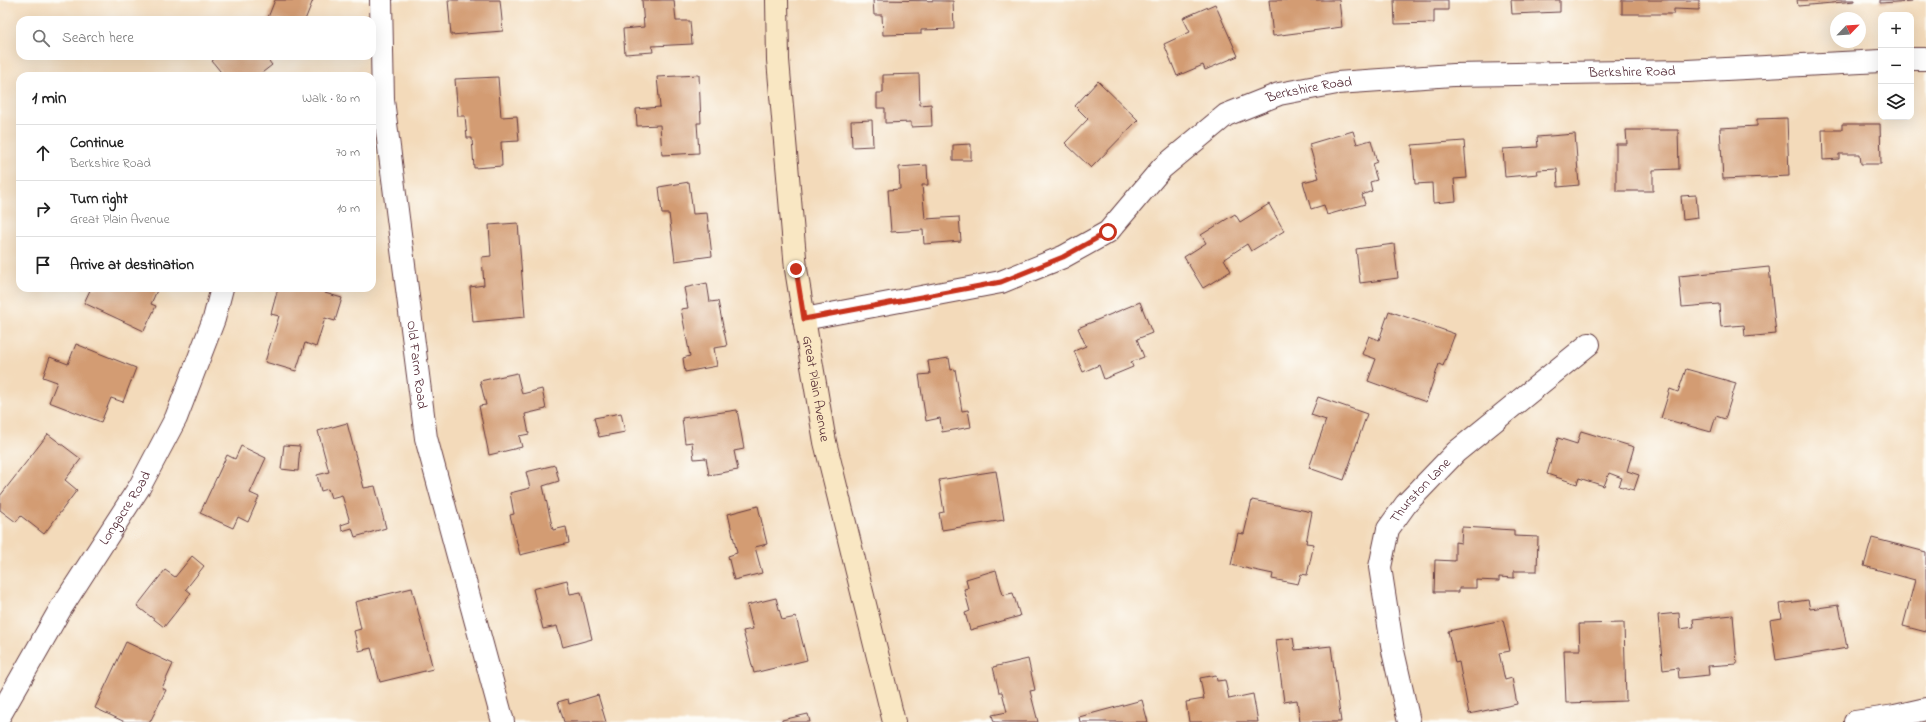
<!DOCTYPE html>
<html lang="en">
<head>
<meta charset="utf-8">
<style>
  body { margin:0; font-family:"Indie Flower",sans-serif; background:#f2f2f2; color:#222 }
  .controls { position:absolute; right:12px; top:12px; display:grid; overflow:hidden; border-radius:8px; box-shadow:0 4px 16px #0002 }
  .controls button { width:36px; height:36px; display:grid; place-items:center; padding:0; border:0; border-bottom:1px solid #e0e0e0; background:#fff; color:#222; font:20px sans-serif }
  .compass { position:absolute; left:1830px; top:12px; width:36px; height:36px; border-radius:50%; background:#fff; box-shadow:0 4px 16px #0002; rotate:65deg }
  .stop { position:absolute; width:12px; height:12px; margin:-9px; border:3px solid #c8321e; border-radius:50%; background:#fff }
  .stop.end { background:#c8321e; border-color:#fff; box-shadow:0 1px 4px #0008 }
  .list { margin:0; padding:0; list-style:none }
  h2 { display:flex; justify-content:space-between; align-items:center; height:52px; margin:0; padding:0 16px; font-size:17px }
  h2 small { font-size:13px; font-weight:400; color:#767676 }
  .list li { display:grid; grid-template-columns:26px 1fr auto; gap:12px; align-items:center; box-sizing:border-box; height:56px; padding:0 16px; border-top:1px solid #e0e0e0 }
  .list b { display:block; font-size:15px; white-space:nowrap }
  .list p { margin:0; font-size:13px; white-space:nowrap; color:#767676 }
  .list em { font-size:13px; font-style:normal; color:#767676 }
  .icon { flex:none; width:22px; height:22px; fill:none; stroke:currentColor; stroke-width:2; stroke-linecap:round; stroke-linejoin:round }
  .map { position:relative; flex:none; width:1926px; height:722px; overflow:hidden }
  .search { position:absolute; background:#fff; box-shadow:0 4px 16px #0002; left:16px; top:16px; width:360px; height:44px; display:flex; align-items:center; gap:10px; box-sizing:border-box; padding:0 14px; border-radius:12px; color:#767676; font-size:15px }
  .panel { position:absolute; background:#fff; box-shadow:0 4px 16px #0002; left:16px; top:72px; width:360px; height:220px; border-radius:12px }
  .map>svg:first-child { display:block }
</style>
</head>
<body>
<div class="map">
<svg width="1926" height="722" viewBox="0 0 1926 722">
  <rect width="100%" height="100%" fill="#fdfcf7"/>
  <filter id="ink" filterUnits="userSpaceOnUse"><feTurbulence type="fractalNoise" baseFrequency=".025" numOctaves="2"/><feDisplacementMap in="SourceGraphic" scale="8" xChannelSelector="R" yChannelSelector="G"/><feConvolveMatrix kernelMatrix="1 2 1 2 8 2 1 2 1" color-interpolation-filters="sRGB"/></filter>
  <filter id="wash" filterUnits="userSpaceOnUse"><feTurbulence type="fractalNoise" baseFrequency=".012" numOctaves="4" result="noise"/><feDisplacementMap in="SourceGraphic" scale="16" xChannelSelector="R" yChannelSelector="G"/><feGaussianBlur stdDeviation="0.9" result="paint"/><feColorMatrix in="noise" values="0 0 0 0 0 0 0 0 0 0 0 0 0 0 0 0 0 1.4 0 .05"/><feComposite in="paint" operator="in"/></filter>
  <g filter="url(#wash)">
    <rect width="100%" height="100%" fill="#f3daba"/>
    <g id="blocks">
      <path fill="#d39c73" d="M275 0H313L305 20H267Z
        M448 0H500L503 31 451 35Z
        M642 0H674L676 21H690L692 44 652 46 653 52 625 54 623 29 644 27Z
        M873 0 953 1 954 29 921 30V34L883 35 882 15H874Z
        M1269 0H1339L1342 27 1273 36Z
        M1394 0H1448V10H1434V23L1395 24Z
        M1511 0H1560V12L1512 14Z
        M1622 0H1699V10L1674 9V14H1622Z
        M1797 0H1855V1L1798 6Z
        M1880 0H1912V1L1880 3Z
        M1215 4 1238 56 1205 70 1203 65 1177 76 1164 44 1190 32 1183 18Z
        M218 56 237 57 265 56 272 65 258 76H224L212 61Z
        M919 74 920 105 931 104 932 126 911 127V122L885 123V108H877V93H883V75Z
        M699 75 701 123H697L699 153 662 155 660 125 637 126 636 109 660 107 657 77Z
        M498 77 501 117 517 116 519 141 501 142 502 166 474 168 472 138H467L465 116H458L455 79Z
        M1098 81 1138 120 1091 168 1065 143 1088 119 1075 106Z
        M1787 118 1789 176 1723 179 1720 128 1757 126V119Z
        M872 120 873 146 852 147 851 121Z
        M1842 124H1880L1881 164H1861L1860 154H1839V159L1823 160 1822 130H1842Z
        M1626 130H1678L1679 169 1653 170V191H1616V144H1627Z
        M1353 131 1357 144 1371 140 1377 162 1372 164 1377 180 1370 182 1372 191 1362 195 1365 204 1327 215 1324 205 1311 209 1303 182 1319 178 1309 144Z
        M1575 134 1579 185 1558 187 1557 169 1537 170 1538 174 1505 177 1503 149 1538 147 1537 137Z
        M1464 141 1467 178 1454 179 1456 201 1433 203 1432 183 1415 184 1412 145Z
        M971 144V160H953V145Z
        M927 165 928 185H922L925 219 959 217 961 241 924 244 923 230 891 232 888 190 900 189 899 167Z
        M689 182 693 214 707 213 712 256 675 261 669 214H662L659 187Z
        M1696 195 1698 218 1683 220 1681 196Z
        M1269 204 1284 231 1251 251 1247 244 1224 259 1231 271 1203 288 1184 257 1206 243 1201 235 1235 214 1240 222Z
        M518 223 525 317 473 322 470 287 484 285 482 257 491 256 489 225Z
        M1394 244 1398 278 1360 283 1356 249Z
        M1769 267 1776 334 1745 337 1744 325 1721 327 1719 304 1682 307 1679 276Z
        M707 283 710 302 718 301 727 346 714 348 717 366 685 372 683 358 690 356 681 309 688 308 684 288Z
        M91 288H158L151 304 156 306 144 331 84 303Z
        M278 288H327L325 293 342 298 335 321 325 318 316 347 305 343 296 371 265 362 279 316 271 314Z
        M1140 302 1152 333 1137 339 1144 357 1131 362 1133 367 1104 379 1099 365 1083 372 1074 351 1086 346 1078 328Z
        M1389 311 1455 334 1443 366 1439 364 1426 402 1368 381 1376 359 1362 354 1369 336 1379 340Z
        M76 344 136 368 123 402 111 398 101 422 49 402 57 382 43 377 50 357 68 364Z
        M949 358 951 370 955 369 962 411 968 410 971 427 942 432 940 418 926 421 919 375 930 374 928 361Z
        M1686 369 1736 383 1725 419 1716 416 1711 432 1661 418 1670 389 1678 392Z
        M517 373 522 394 542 389 546 409 525 414 529 434 519 436 522 447 489 455 479 406 486 405 480 381Z
        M1318 397 1367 414 1344 480 1309 468 1326 420 1311 415Z
        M737 410 744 449 734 451 738 470 709 475 706 458 694 459 692 442 685 443 682 418Z
        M621 413 625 432 599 437 594 418Z
        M347 423 364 488 375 486 386 528 355 537 352 528 342 531 341 525 350 522 342 495 331 498 328 489 321 491 317 475 329 472 318 431Z
        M1581 431 1634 447 1627 471 1639 475 1634 490 1619 486 1622 478 1609 473 1604 486 1579 478 1577 484 1547 474 1558 438 1577 444Z
        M48 434 81 459 65 480 77 490 44 534 21 516 16 522 0 510V496Z
        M284 445 300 446 298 471 281 469Z
        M241 446 266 458 250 493 259 497 248 522 238 517 233 528 200 513 227 455 235 459Z
        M555 465 559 481 543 486 553 530 566 527 569 543 520 555 510 515 514 514 510 493 530 488 526 472Z
        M996 471 1004 520 942 530 939 513 944 512 939 480Z
        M1252 500 1312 512 1306 543 1314 544 1307 575 1301 574 1298 584 1272 579 1273 574 1231 565 1238 533 1244 534Z
        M758 506 767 544 755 547 762 573 734 580 728 556 737 553 728 514Z
        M1462 527 1514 530V536L1538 537 1537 571H1514V578L1499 577V581L1476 580V588H1459V592H1434L1435 560 1455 561V542L1461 543Z
        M1872 538 1926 552V632L1903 626 1915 580 1864 566Z
        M192 556 204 566 186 589 191 593 164 627 137 606 165 570 175 577Z
        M996 570 1003 595 1013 593 1020 616 970 630 965 613 970 611 964 589 968 588 966 579Z
        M567 580 570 594 581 592 592 639 563 647 557 626 543 629 533 589Z
        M412 588 433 669 380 682 371 648 359 651 354 631 361 629 355 602Z
        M776 598 782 620 796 617 807 660 754 673 743 631 753 629 747 605Z
        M1808 600 1810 609 1839 605 1847 648 1776 660 1770 620 1782 618 1780 604Z
        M1679 613 1680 629 1694 627 1693 619 1733 615 1737 664 1708 666 1709 675 1679 678 1678 668 1663 670 1658 615Z
        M1503 620 1510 651 1499 653 1505 680 1512 678 1517 704 1469 714 1459 662 1455 663 1448 631Z
        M1624 623 1626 701 1566 703 1564 650H1580L1579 624Z
        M1293 638 1295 650 1331 646 1341 722H1300L1297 700 1284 702 1276 640Z
        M126 642 173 664 162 688 166 690 150 722H125L95 708Z
        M1028 659 1035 690 1030 691 1038 722H994L992 715 1007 712 1002 692H999L993 667Z
        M1216 675 1217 681 1225 680 1229 699 1253 694 1258 722H1189L1186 702 1204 699 1200 678Z
        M598 695 606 722H564L558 702 568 699 569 704Z
        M1142 700 1148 722H1080L1079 717Z
        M808 714 810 722H782V720Z"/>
    </g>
  </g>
  <g filter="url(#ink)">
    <use href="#blocks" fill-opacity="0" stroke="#633b40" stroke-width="1"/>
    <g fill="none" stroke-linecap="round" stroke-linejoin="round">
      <defs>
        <g id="minor">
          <path id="s1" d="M381 0 383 100 426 438 503 722"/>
          <path d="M1911 59H1926"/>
          <path id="s2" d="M804 319 1001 282 1063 257 1108 232 1162 168 1226 115 1279 94 1337 83 1453 75 1687 71 1881 61"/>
          <path id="s3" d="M0 715 61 608 140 486 176 418 214 319 222 288"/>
          <path id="s4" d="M1409 722 1393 651 1380 567 1388 529 1406 504 1456 452 1589 344"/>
          <path d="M1855 722 1895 716 1926 709"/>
        </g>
        <g id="secondary">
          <path id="s5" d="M777 0 778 60 796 269 804 319 825 442 894 722"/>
        </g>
      </defs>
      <use href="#minor" stroke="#633b40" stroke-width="24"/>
      <use href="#secondary" stroke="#633b40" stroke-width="24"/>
      <use href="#minor" stroke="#fff" stroke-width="22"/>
      <use href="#secondary" stroke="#f9e7c3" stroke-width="22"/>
    </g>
  </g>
  <g fill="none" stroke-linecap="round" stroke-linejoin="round" filter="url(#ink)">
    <path stroke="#c8321e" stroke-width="5" d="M796 269 804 319 1001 282 1063 257 1108 232"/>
  </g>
  <g text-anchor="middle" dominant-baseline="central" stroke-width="3" stroke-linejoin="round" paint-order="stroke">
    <g font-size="14" fill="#4a1f2b" stroke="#fdfcf7">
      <text stroke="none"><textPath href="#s2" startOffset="897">Berkshire Road</textPath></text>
      <text stroke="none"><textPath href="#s2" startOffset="573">Berkshire Road</textPath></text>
      <text stroke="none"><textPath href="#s1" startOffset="367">Old Farm Road</textPath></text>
      <text stroke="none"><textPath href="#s5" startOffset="391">Great Plain Avenue</textPath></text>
      <text stroke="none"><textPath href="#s4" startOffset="247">Thurston Lane</textPath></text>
      <text stroke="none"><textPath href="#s3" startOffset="242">Longacre Road</textPath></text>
    </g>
  </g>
</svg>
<div class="controls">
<button>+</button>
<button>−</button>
<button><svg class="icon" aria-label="layers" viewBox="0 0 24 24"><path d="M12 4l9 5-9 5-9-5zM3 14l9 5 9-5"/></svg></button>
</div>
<svg class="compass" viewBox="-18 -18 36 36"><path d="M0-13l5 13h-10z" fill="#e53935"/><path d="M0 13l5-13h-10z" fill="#767676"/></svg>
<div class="stop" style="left:1108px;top:232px"></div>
<div class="stop end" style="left:796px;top:269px"></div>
<div class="search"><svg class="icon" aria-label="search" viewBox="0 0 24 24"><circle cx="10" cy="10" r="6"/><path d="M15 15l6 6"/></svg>Search here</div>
<section class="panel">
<h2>1 min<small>Walk · 80 m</small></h2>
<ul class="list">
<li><svg class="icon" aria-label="ahead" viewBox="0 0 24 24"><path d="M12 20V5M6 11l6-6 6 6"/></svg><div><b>Continue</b><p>Berkshire Road</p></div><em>70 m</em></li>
<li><svg class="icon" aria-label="right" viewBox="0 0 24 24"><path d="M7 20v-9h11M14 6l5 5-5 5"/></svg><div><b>Turn right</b><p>Great Plain Avenue</p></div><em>10 m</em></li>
<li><svg class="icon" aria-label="arrive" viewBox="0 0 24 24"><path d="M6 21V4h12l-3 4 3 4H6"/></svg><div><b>Arrive at destination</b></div></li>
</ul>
</section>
</div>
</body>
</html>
